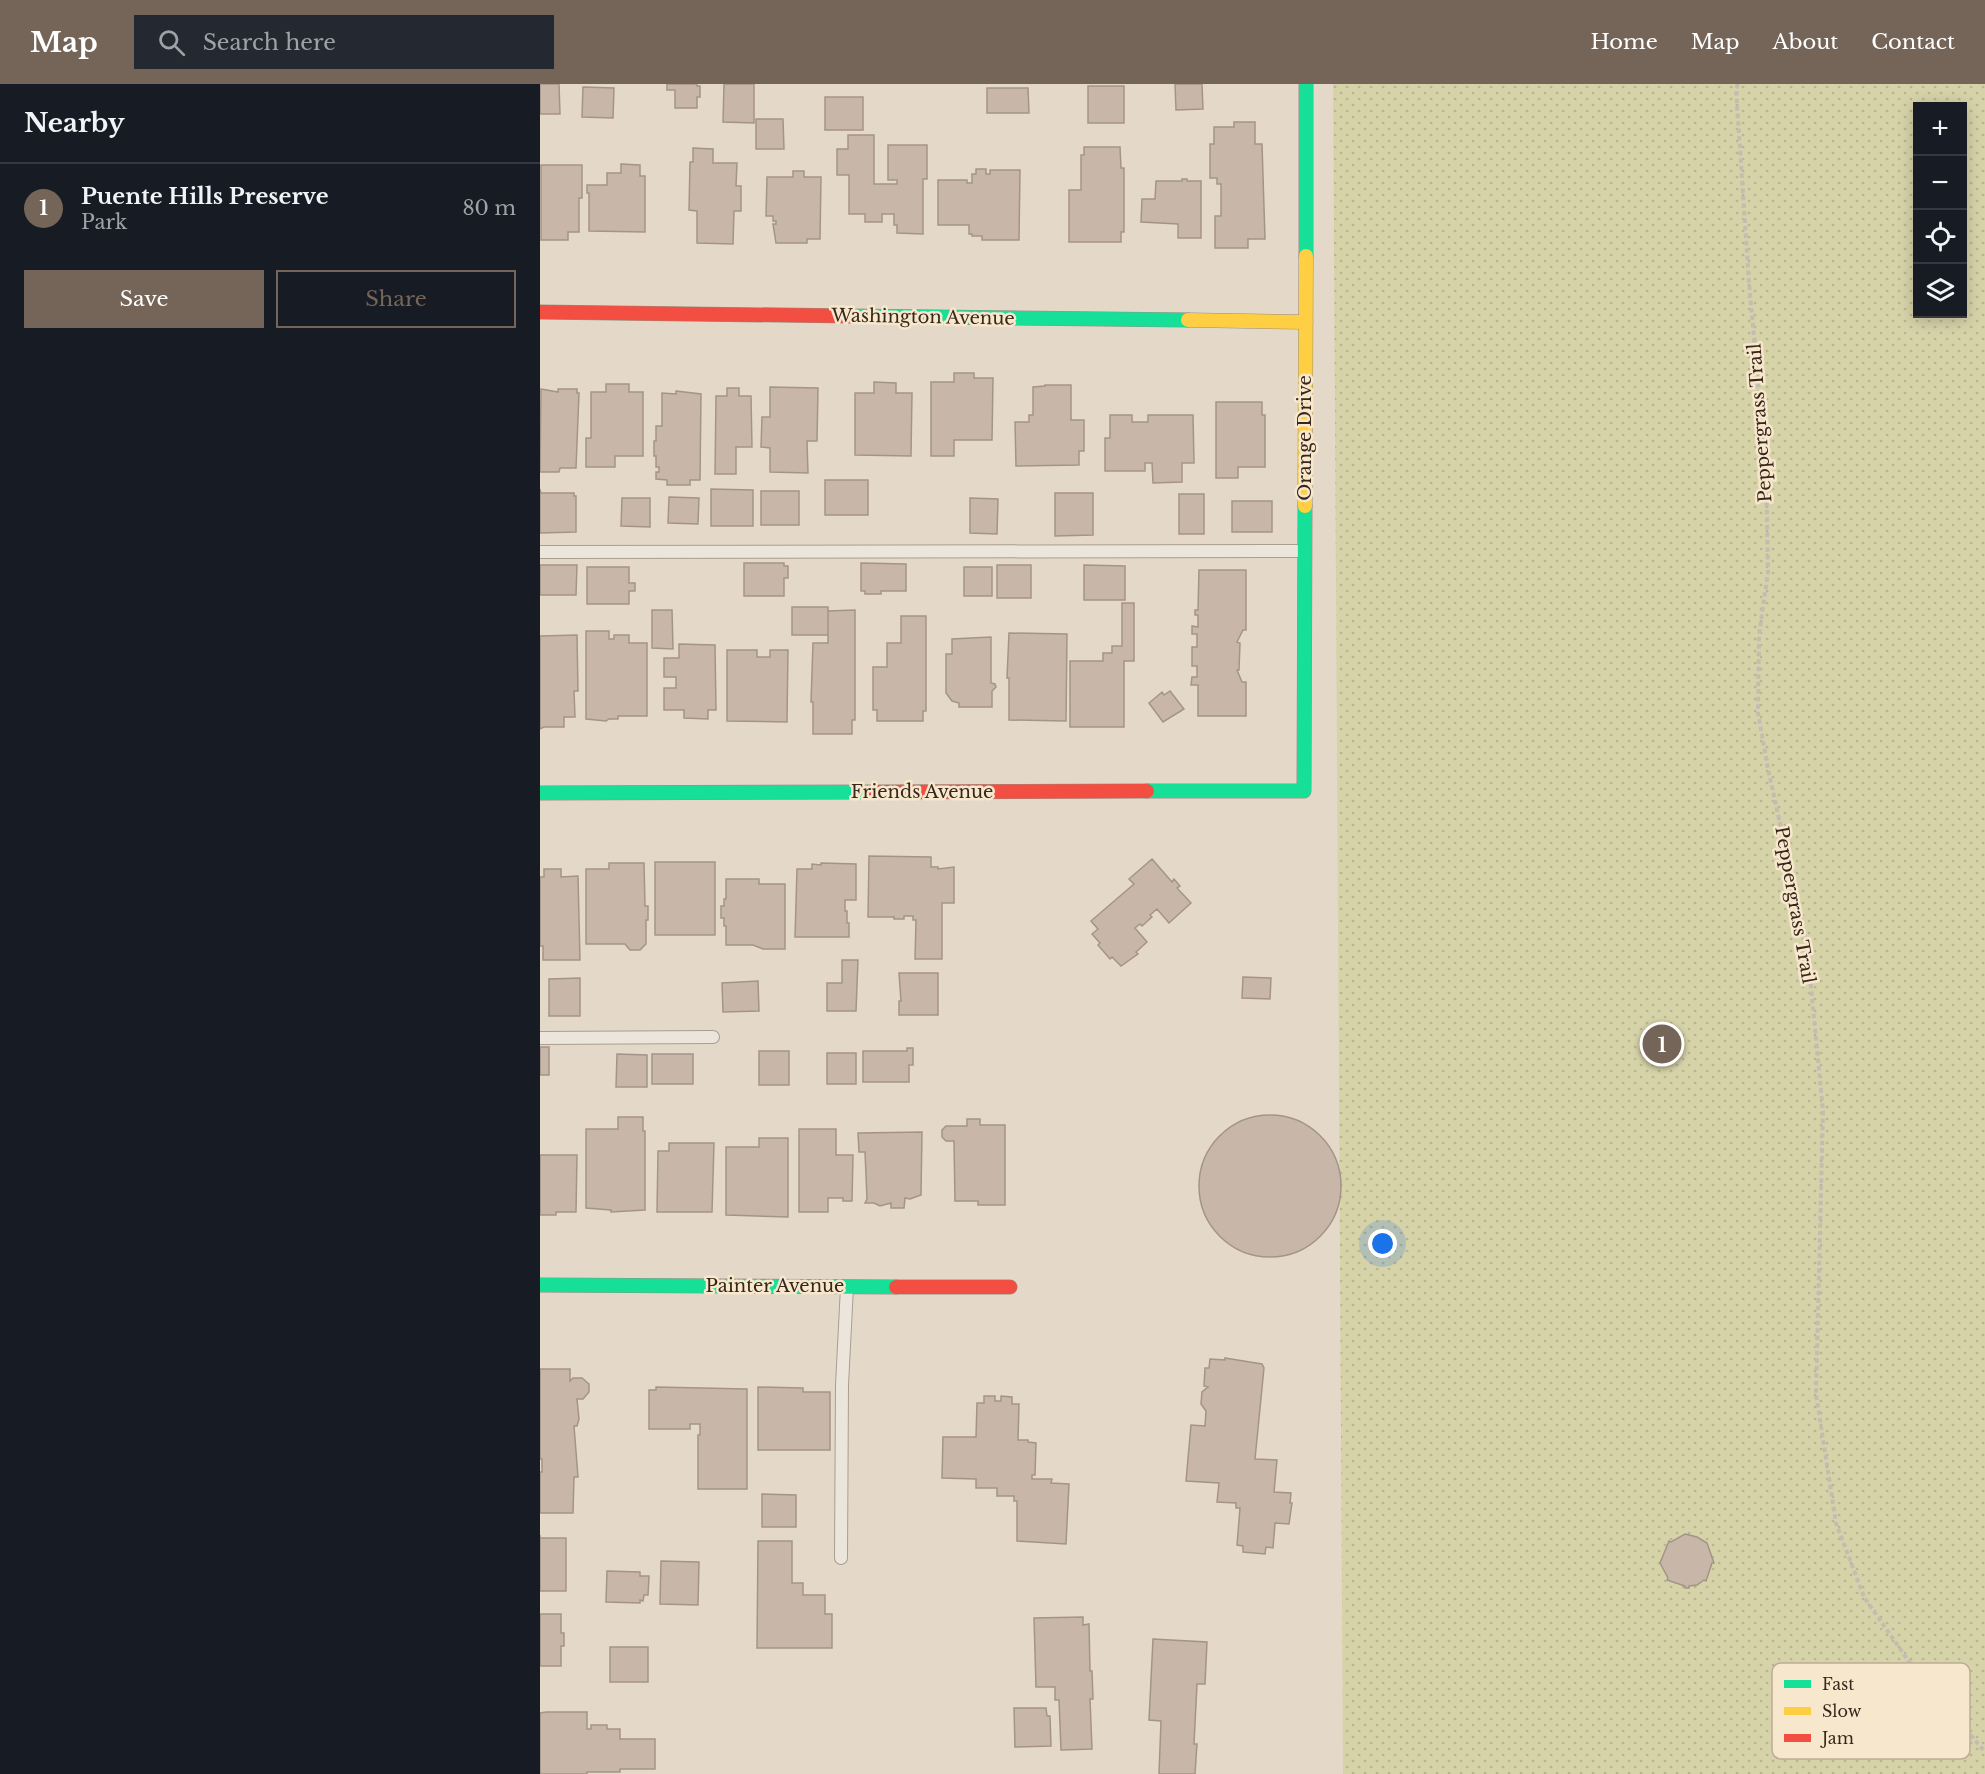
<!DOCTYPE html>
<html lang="en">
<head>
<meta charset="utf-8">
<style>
  body { margin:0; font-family:"Libre Baskerville",serif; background:#242831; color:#f1f3f6 }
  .controls { position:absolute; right:18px; top:18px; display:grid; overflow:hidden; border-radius:0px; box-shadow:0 3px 15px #0003 }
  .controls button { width:54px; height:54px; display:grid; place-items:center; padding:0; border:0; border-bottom:2px solid #363941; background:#171b24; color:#f1f3f6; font:30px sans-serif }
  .you { position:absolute; left:843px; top:1160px; width:21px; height:21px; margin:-15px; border:4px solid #fff; border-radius:50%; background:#1a73e8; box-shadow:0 0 0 9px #1a73e833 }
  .badge { display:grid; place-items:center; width:39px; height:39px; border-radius:50%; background:#746558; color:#fff; font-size:20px; font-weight:700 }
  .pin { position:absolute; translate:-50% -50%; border:3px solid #fff; box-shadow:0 2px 6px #0006 }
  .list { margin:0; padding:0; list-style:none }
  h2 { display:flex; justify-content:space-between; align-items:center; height:78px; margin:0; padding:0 24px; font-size:26px }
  h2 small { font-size:20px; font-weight:400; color:#9ea1a6 }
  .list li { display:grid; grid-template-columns:39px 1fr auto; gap:18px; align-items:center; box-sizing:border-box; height:90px; padding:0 24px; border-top:2px solid #363941 }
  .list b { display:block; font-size:22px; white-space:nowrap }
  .list p { margin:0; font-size:20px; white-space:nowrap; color:#9ea1a6 }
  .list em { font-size:20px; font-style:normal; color:#9ea1a6 }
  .actions { display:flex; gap:12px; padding:18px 24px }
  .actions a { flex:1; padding:14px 0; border:2px solid #746558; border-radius:0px; text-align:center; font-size:21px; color:#746558 }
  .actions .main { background:#746558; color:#fff }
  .icon { flex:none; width:33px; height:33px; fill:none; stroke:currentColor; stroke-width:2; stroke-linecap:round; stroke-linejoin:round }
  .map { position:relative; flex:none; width:1445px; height:1690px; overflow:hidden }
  header { display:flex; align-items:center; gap:36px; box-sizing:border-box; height:84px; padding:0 30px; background:#746558; color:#fff }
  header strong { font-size:28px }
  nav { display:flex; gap:33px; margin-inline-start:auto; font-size:21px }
  .search { width:420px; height:54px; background:#242831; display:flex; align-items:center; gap:15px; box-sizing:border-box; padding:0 21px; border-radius:0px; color:#9ea1a6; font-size:22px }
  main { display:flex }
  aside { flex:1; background:#171b24 }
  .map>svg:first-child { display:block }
</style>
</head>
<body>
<header>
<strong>Map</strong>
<div class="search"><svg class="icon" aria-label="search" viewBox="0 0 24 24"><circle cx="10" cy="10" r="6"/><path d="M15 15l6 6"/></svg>Search here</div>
<nav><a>Home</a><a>Map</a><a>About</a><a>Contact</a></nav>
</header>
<main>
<aside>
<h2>Nearby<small></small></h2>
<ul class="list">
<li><span class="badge">1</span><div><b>Puente Hills Preserve</b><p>Park</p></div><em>80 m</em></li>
</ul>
<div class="actions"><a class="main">Save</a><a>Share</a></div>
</aside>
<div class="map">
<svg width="1445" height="1690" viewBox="0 0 1445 1690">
  <defs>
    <pattern id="park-dots" width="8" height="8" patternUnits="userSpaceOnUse" patternTransform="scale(1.5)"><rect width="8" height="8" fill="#d7d3a9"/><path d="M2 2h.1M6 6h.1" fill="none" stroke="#b9b591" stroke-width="1.8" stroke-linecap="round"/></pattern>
  </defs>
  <rect width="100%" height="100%" fill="#e4d9c8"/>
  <path fill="url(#park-dots)" fill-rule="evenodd" d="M793 0H1445V1690H803ZM1378 22H1422V230H1378Z"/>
  <path fill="#c8b6a9" stroke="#a49488" stroke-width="1.5" d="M0 0H19L20 30H0Z
    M127 0H157V2H160V13H157V24H135V6H127Z
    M184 0H214V39L183 38Z
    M635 0H662L663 25 636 26Z
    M548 2H584V39H548Z
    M43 3 74 4 73 34 42 33Z
    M447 4H488L489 29H447Z
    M285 13H323V46H285Z
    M216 35H243L244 65H216Z
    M694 38H715V60H722L725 155H708V164H675V132H681V100H677V94H670V60H674V43H694Z
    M308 51H334V100H357V96H348V61H387V95H383V150L357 149V141H354V130H342V138H325V130H309V91H297V65H308Z
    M544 63H580L581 84H584V148H581V158H529V106H541V71H544Z
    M153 64 173 65V79H197L196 102H201V127H194L193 160 157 159V127L149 126 150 78H153Z
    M81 80 100 81V92H105V148L49 147V109H47V101H67V89H81Z
    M1 81H42V114H39V148H28V156H1Z
    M436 85H446V90H450V86H480L479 156H442V152H432V150H429V141H398V96H427V99H432V90H436Z
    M253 87H264V93H281L280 155H267V159H236L233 140H236V137H233V132H226L227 93H253Z
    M642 95H647V97H661V154H638V140L601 138 602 115H615L616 97H642Z
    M414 289H434V294H453L452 356H414V372H391V298H414Z
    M334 298 356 299V309H372L371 372 315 371V309H334Z
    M66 300H89V308H103V372H75V383H46V354H51V308H66Z
    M505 301H531V336H544V367H539V381L476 382 475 338H489V331H493V303L505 302Z
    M230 303 278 304 277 357H267L268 389 230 388V364L221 363 222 333H230Z
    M187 304H199V312H211L212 363H196V390H175L176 312H187Z
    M1 305 18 308V305H37V309H39L36 384H20L19 388H0Z
    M136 307 161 310 160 396H150V401H127V396L116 395V388H119V383H116V372H114V357H116V342H122V309L136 310Z
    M676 318H722V331H725V383H698V394H676Z
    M570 331H592V338H608V331H653L654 379H642V398L613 399 612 379H605V387H565V354H570Z
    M285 396H328V431H285Z
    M0 405 1 409H34V412H36V448L0 449Z
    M171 405 213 406V442H171Z
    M221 407H259V441H221Z
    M515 409H553V451L515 452Z
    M639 410H664V450H639Z
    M129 413 159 414 158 440 128 439Z
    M82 414H110V443L81 442Z
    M430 414 458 415 457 450 430 449Z
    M692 417H732V448H692Z
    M204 479H244V482H248V494H244V512H204Z
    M321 479 366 480V507H341V510H325V507H321Z
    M0 481H37L36 511H0Z
    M457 481H491V514H457Z
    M544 481 585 482V516H544Z
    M47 483H89V499H95V507H89V520H47Z
    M424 483H452V512H424Z
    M659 486H706V546H703L697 558 700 559 699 586H697L702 598H706V632H658V601H651L652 593H657V582H652V563H657V550H652V542L658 543V531H655V526H658Z
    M582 519H594V577H584V643H530V577H563V569H572V562H582Z
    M252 523H288V551H252Z
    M112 526H132L133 565 112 564Z
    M315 526V636H312V650H273V618H271L273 559H288V527Z
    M361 532H386V627H383V637H337V626H333V583H347V559H361Z
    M46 547H69V555H74V551H89V559H107V632H78V635H69L66 637 46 635Z
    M469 549 527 550 526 637 469 636V594H467Z
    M37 551 38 607H34L35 633H24V643H4L0 645V552Z
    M451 553V599L455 600 456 603 452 607V623H419V619L412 617 406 609V570H412V555Z
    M139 560 175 561 176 626H168V635L144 634V626H124V604H136V593H124V574H139Z
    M187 566H217V573H230V566H248L247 638 187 637Z
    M630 607 644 625 623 638 609 619 622 608 624 611Z
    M329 772 391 773V783H398V785L414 783V819H402V875H375L376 836H373V832H364V835H354V833H328Z
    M612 775 632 798 634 795 640 802 637 804 651 819 629 839 617 825 610 831 612 833 602 842 600 840 595 844 607 858 596 868 598 870 581 882 572 873 570 875 558 861 560 859 552 850 558 845 551 837 594 800 589 795Z
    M115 778H175V851H115Z
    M69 779H104L105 822H108V836H106V860L100 866H90L85 860H46V785H69Z
    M281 779 316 780V816H305V827H307V839H309V853H255L257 785H272V780L281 781Z
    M4 785H21V793L38 792 40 876H3V862H0V793H4Z
    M186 795H219V800H245V865H223L213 861H186V842H184V834H181V822H184V815H186Z
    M302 876H318L316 927H287V899H302Z
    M359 889H398V931H359V917H361Z
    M703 893 731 894 730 915 702 914Z
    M40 894V932H9V895Z
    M218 897 219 927 183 928 182 899Z
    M0 963H9V991H0Z
    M367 964H373V981H369V998H323V967H367Z
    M219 967H249V1001H219Z
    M287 969H316V1000H287Z
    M77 970 107 971V1003H76Z
    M112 970H153V1000H112Z
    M659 1102a71 71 0 1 1 142 0a71 71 0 1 1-142 0Z
    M78 1033H103V1047H105V1126L71 1128V1126L46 1124V1045H78Z
    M427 1035H440V1041H465V1121H438V1117H415L414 1057H406L402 1053V1046L406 1042H427Z
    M259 1045H296V1071H313L312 1117H303V1114H288V1128H259Z
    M382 1048 381 1111 370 1115 365 1114 364 1124H351V1119L340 1122 334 1119H325L327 1115 325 1068H319L318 1049Z
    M219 1054H248V1133L186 1131V1063H219Z
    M129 1059H174L172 1128H117L118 1067H129Z
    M0 1071H37L36 1128H16V1131H0Z
    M685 1274 722 1280 724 1284 715 1375 737 1376 734 1408 751 1409 750 1419H752L749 1440 735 1439 733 1464 726 1463 725 1470 703 1468V1462L697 1461 700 1424H696V1419L677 1418 679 1399 646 1397 651 1341 665 1342 666 1327 661 1320 662 1308 668 1303 664 1302 665 1284H669L670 1275 685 1276Z
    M0 1285H30V1297L33 1294H42L49 1300V1308L43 1315H37L39 1335 37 1342H34L38 1393H34L33 1429H0V1388H2V1375H0Z
    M116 1303 207 1305V1405H158V1351H160V1340H150V1345H109V1306H116Z
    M218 1303 263 1304V1308H290V1366H218Z
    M444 1312H455V1317H461V1312L472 1313V1320H479L478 1356H488V1358L496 1359 495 1391H492V1395H512L511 1399 529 1400 526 1460 477 1457V1417H474V1412H457V1404H436V1395L402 1394 403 1353H436L437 1319H444Z
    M222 1410 256 1411V1443H222Z
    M1145 1450 1157 1453 1167 1459 1174 1479H1172L1166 1497 1164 1496 1157 1501 1149 1502V1504H1145V1502L1127 1496 1128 1494 1120 1479 1129 1457 1131 1458Z
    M0 1451V1454H26V1507H0Z
    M218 1457H252V1499H263V1511H285V1530H292V1564H217Z
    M121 1477 159 1478 158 1521 120 1520Z
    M67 1487 100 1488V1492H109L108 1511H104L103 1517 100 1516V1519L66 1518Z
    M0 1530H21V1549H24V1562H21V1582H0Z
    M543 1533V1541L549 1540 550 1587H552L553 1615H550L552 1665 521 1666 519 1616H515V1603H496L494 1534Z
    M613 1555 667 1558 665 1600H657L654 1660H657L655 1690H619L621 1637 609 1636Z
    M70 1563H108V1598H70Z
    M474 1624H506L507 1632H510L511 1662 475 1663Z
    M6 1628H47V1645H51V1641H67V1645H80V1655H115V1685H80V1688H47V1690H0V1629Z"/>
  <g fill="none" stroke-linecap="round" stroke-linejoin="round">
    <defs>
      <path id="lane" d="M0 468 764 467
        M0 954 173 953
        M301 1474 302 1301 307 1203"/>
      <path id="fast" d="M766 172V0
        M311 232 648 236
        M607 707H764L765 422
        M0 709 334 708
        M0 1201 356 1203"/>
      <path id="slow" d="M648 236 766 238
        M765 422 766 172"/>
      <path id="jam" d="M0 228 311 232
        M334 708 607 707
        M356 1203H470"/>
    </defs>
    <use href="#lane" stroke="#a89e92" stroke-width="14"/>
    <use href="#fast" stroke="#988e82" stroke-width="15"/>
    <use href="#slow" stroke="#988e82" stroke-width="15"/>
    <use href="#jam" stroke="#988e82" stroke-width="15"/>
    <path stroke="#c4bcb2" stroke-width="4" stroke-dasharray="4.5 3" stroke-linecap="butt" d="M1198 0 1196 5 1209 199 1226 385 1228 488 1219 551 1218 629 1228 685 1267 862 1283 1027 1276 1310 1296 1439 1324 1513 1372 1582 1445 1668"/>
    <use href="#lane" stroke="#ece5db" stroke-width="12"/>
    <use href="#fast" stroke="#16e098" stroke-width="14"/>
    <use href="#slow" stroke="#ffcf43" stroke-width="14"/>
    <use href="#jam" stroke="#f24e42" stroke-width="14"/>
  </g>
  <g text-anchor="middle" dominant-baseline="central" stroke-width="5" stroke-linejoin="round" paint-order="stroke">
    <g font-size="18" fill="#37261b" stroke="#f7e7cc">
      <text transform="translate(383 233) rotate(1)">Washington Avenue</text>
      <text transform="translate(1220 339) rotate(-94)">Peppergrass Trail</text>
      <text transform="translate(765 354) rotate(-90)">Orange Drive</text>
      <text x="382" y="708">Friends Avenue</text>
      <text transform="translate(1255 821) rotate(80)">Peppergrass Trail</text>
      <text x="235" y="1202">Painter Avenue</text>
    </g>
  </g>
  <rect x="1232" y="1579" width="198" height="96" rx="9" fill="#f7e7cc" stroke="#bdad97" stroke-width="1.5"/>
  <rect x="1244" y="1596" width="27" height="8" fill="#16e098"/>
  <rect x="1244" y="1623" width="27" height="8" fill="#ffcf43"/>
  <rect x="1244" y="1650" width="27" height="8" fill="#f24e42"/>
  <g font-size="16" fill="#37261b">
    <text x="1282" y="1606">Fast</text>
    <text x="1282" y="1633">Slow</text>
    <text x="1282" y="1660">Jam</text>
  </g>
</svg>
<div class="controls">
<button>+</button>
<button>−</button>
<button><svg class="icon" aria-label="locate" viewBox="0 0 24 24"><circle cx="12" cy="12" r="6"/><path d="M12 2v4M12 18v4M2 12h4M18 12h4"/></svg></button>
<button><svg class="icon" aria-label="layers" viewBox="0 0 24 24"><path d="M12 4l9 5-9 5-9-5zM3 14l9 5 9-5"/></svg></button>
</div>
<div class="you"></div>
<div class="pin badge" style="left:1122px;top:960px">1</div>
</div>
</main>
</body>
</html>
